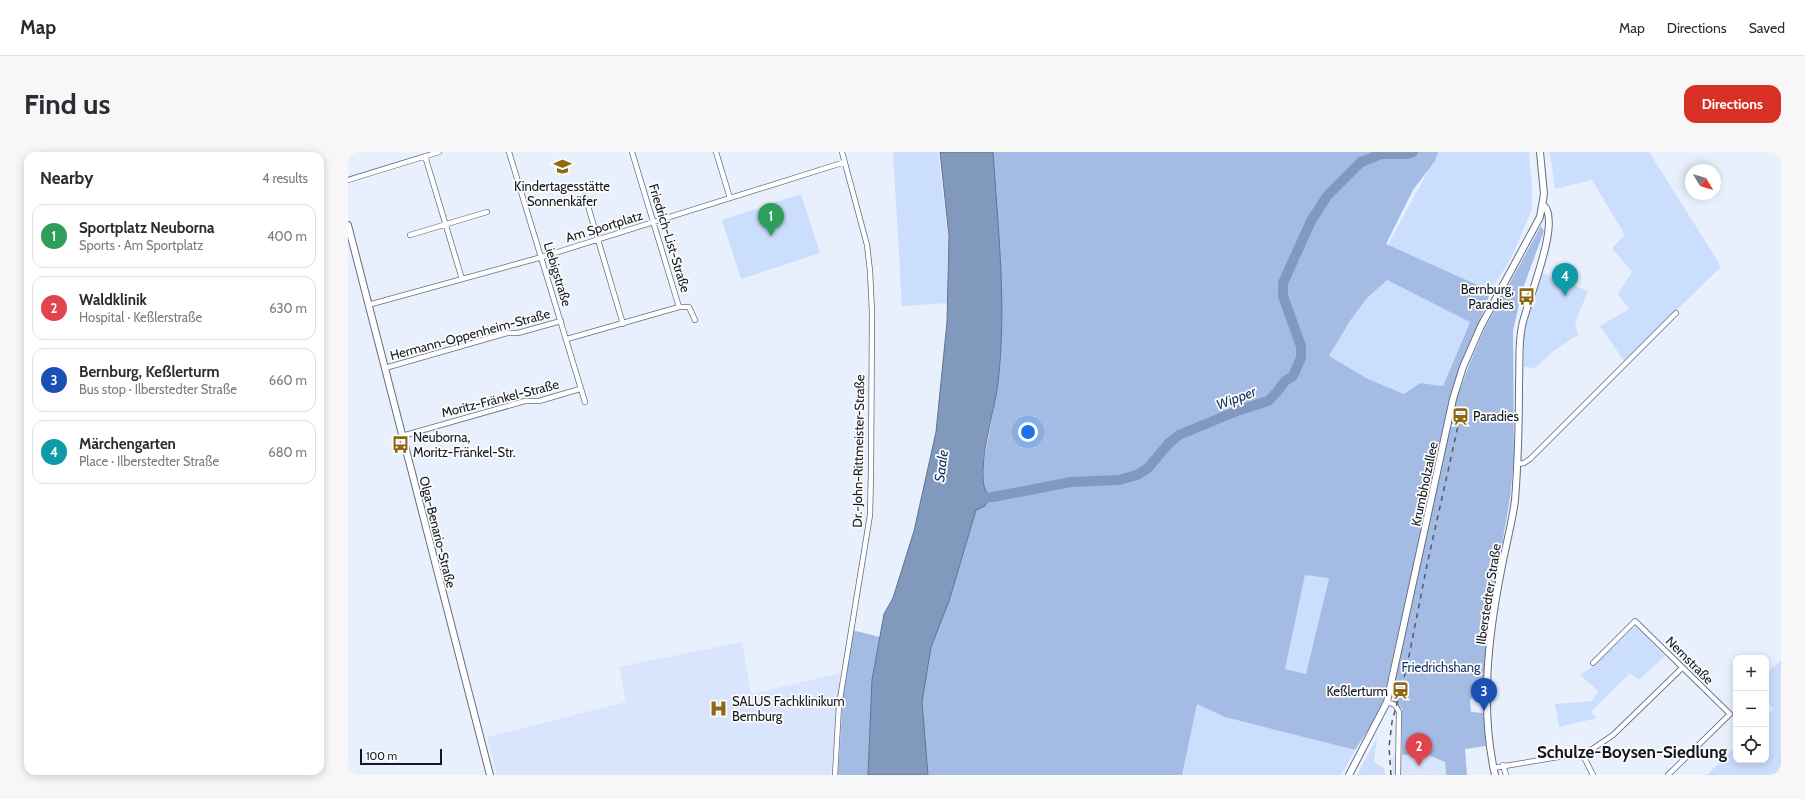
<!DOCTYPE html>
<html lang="en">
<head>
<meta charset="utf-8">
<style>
  body { margin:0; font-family:Cabin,sans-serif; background:#f7f7f7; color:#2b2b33 }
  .controls { position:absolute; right:12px; bottom:12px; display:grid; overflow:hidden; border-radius:8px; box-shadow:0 2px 10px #0003 }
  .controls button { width:36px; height:36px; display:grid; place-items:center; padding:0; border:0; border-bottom:1px solid #e1e1e2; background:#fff; color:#2b2b33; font:20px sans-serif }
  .compass { position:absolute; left:1337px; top:12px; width:36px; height:36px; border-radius:50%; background:#fff; box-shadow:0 2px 10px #0003; rotate:128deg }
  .scale { position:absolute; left:12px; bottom:10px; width:82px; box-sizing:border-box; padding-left:4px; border:2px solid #141820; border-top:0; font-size:11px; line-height:14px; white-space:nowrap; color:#141820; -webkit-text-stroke:3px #fcfcfc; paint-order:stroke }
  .you { position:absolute; left:680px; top:280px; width:14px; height:14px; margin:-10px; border:3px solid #fff; border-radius:50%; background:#1a73e8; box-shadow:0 0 0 6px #1a73e833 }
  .badge { display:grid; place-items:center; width:26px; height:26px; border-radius:50%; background:#d93025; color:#fff; font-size:13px; font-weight:700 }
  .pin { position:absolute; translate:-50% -33px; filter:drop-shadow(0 1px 2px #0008) }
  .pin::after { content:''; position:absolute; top:21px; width:14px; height:12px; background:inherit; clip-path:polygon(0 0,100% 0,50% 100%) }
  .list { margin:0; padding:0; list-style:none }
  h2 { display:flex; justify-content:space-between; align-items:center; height:52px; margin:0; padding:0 16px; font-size:17px }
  h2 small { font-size:13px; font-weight:400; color:#7c7c81 }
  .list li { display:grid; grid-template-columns:26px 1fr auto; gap:12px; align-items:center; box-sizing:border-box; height:64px; margin:0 8px 8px; padding:0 8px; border:1px solid #e1e1e2; border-radius:12px }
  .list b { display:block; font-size:15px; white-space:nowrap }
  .list p { margin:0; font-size:13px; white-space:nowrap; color:#7c7c81 }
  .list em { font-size:13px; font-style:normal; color:#7c7c81 }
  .icon { flex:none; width:22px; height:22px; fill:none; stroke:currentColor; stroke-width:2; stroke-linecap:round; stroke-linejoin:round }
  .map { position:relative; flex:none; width:1433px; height:623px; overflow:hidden; border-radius:12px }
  header { display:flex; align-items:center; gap:24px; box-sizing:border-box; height:56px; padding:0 20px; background:#fff; border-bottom:1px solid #e1e1e2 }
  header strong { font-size:19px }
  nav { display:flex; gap:22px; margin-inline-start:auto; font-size:14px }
  .intro { display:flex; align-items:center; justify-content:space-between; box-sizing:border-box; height:96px; padding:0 24px }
  h1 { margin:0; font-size:28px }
  .button { padding:10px 18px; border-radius:12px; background:#d93025; color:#fff; font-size:14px; font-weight:700 }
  main { display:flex; gap:24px; padding:0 24px }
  aside { flex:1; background:#fff; border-radius:12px; box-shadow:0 2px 10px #0003 }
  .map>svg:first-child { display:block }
</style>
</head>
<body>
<header>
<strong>Map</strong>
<nav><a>Map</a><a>Directions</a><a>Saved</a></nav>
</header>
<div class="intro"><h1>Find us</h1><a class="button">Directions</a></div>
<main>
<aside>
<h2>Nearby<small>4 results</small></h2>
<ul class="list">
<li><span class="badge" style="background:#2e9e5b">1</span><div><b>Sportplatz Neuborna</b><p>Sports · Am Sportplatz</p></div><em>400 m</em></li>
<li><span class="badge" style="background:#e0444e">2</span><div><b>Waldklinik</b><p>Hospital · Keßlerstraße</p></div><em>630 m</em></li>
<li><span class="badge" style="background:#1a4fb4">3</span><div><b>Bernburg, Keßlerturm</b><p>Bus stop · Ilberstedter Straße</p></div><em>660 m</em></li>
<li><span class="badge" style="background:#0f9aa8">4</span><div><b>Märchengarten</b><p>Place · Ilberstedter Straße</p></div><em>680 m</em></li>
</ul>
</aside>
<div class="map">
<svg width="1433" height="623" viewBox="0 0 1433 623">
  <rect width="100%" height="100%" fill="#e8f0fd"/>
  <path fill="#d8e5fc" d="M394 490 403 542 492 521 483 623H149L139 585 278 550 271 515Z
    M1097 599 1099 623H1045L1043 605Z"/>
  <path fill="#ccdefd" d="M545 0H590L600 85 599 151 554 154Z
    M1090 0H1181L1184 37V57L1164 104 1143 139 1040 93Z
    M1202 0H1301L1371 111 1372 116 1276 209 1252 174 1281 157 1270 142 1284 120 1264 96 1277 83 1244 28 1207 37Z
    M453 42 472 101 393 127 374 68Z
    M1194 121 1240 139 1227 171 1230 183 1207 198 1187 216 1176 215V172Z
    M1039 128 1122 169 1095 234 1072 231 1056 242 1020 227 981 204 1002 169 1019 146Z
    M957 422 981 426 958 522 936 517Z
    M1287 474 1317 504 1291 528 1282 521 1243 560 1249 566 1211 575 1207 552 1244 549 1250 539 1232 523 1248 512Z
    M1433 508V623H1359L1388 594V608H1418V565L1426 557 1418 549V522Z
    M849 551 877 565 1007 598 993 623H832Z
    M1029 586 1026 610 1036 616 1037 623H1009Z"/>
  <path fill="#a4bce3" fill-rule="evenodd" d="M645 0H1090L1087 9 1065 38 1038 92 1143 139 1104 240 1033 558 1007 598 877 565 849 552 834 623H580L574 550 583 495 601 449 628 358 636 335 635 314 650 232 654 176 651 99ZM1039 128 1122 170 1095 234 1072 231 1056 242 1020 227 981 204 1002 169 1019 146ZM957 423 981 426 958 522 937 517Z
    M1193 74 1196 79 1174 139 1165 179 1166 307 1162 346 1145 445 1133 545 1122 547 1123 560 1136 561 1138 594 1117 597 1119 623H1098L1097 610 1078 602 1054 603V557L1045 549 1044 539 1108 249 1121 213 1137 176Z
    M504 478 532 485 524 528 520 623H490L496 529Z"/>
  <path fill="#8299be" stroke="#61728f" d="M592 0H645C650 77 659 155 650 231 646 261 631 305 636 334 637 338 639 341 641 345L637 354 628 358 601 449 583 495 574 550 580 623H520L524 528 536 462 545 446 566 379 588 280 599 170 601 84Z"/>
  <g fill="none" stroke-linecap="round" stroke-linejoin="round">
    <path stroke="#8299be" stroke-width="10" d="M629 346 645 345 723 330 771 328 789 323 800 316 821 291 831 283 889 259 920 249 928 241 937 229 945 224 953 206V194L935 144V131L963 69 979 44 1013 10 1033 2H1059L1065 0"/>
    <defs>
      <path id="minor" d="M161 0 237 250
        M284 0 331 155H341L347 168
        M368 0 382 46
        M77 4 114 127
        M0 28 91 0
        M237 44 275 172
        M62 83 139 60
        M20 153 194 105 497 10
        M219 187 331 155
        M37 216 159 181H170L213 169
        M54 284 177 249H191L232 237
        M1169 312 1176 311 1182 307 1328 161
        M1245 511 1287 469 1382 562 1320 623
        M1039 550 1047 553 1051 560 1050 623
        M1234 601 1245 623
        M1155 613 1158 623
        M1145 616 1240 600 1265 583 1334 516
        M487 623 491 553 522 363 523 320 524 160 522 119 519 93 494 0"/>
      <path id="tertiary" d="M0 73 142 623
        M1001 623 1039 550 1105 247 1115 215 1133 174 1192 65 1196 42 1192 0
        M1147 623C1132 557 1140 485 1153 419 1157 396 1164 372 1167 348 1170 310 1171 270 1171 231 1172 212 1170 192 1174 174 1178 152 1215 67 1195 53"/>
    </defs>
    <use href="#minor" stroke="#636e81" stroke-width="6"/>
    <use href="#tertiary" stroke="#636e81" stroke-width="8"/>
    <use href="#minor" stroke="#fff" stroke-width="4.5"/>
    <use href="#tertiary" stroke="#fff" stroke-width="6"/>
    <path stroke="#535861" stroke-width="1.5" stroke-dasharray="5 5" stroke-linecap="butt" d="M1043 623 1041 595 1044 570 1059 514 1079 413 1114 256"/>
  </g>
  <defs>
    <symbol id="school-bare" viewBox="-9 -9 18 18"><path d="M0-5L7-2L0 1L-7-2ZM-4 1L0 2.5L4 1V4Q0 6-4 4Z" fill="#90680f" stroke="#fcfcfc" stroke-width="2.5" paint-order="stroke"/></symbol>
    <symbol id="bus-bare" viewBox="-9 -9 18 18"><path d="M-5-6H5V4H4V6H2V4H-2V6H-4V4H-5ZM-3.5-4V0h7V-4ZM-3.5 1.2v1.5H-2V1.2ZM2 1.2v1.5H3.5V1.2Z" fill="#90680f" stroke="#fcfcfc" stroke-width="2.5" paint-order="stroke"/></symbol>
    <symbol id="station-bare" viewBox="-9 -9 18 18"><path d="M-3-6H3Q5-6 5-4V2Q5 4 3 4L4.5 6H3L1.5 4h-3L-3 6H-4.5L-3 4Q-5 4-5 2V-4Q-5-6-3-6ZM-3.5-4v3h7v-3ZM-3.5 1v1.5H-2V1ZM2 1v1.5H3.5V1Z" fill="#90680f" stroke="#fcfcfc" stroke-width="2.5" paint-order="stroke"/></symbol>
    <symbol id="hospital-bare" viewBox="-9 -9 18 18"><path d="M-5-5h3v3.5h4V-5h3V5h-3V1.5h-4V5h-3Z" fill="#90680f" stroke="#fcfcfc" stroke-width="2.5" paint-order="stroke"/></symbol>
  </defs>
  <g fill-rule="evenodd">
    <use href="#school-bare" x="202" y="2" width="25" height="25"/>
    <use href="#bus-bare" x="1166" y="132" width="25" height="25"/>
    <use href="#station-bare" x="1100" y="252" width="25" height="25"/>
    <use href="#bus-bare" x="40" y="280" width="25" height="25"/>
    <use href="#station-bare" x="1040" y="526" width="25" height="25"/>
    <use href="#hospital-bare" x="358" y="544" width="25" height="25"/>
  </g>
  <g text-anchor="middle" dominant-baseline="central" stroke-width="3.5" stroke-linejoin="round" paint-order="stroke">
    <g font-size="13" fill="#141820" stroke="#fcfcfc" text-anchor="start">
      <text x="214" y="34" text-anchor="middle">Kindertagesstätte<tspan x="214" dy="15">Sonnenkäfer</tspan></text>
      <text x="1166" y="137" text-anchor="end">Bernburg,<tspan x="1166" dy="15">Paradies</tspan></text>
      <text x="1125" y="264">Paradies</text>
      <text x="65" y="285">Neuborna,<tspan x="65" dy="15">Moritz-Fränkel-Str.</tspan></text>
      <text x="1040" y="539" text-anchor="end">Keßlerturm</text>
      <text x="384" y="549">SALUS Fachklinikum<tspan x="384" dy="15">Bernburg</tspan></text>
    </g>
    <g font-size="13" fill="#141820" stroke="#fcfcfc">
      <text transform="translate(256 74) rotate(-17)">Am Sportplatz</text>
      <text transform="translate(322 86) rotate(73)">Friedrich-List-Straße</text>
      <text transform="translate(210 122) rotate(73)">Liebigstraße</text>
      <text transform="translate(122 182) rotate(-15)">Hermann-Oppenheim-Straße</text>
      <text transform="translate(152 246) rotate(-14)">Moritz-Fränkel-Straße</text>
      <text transform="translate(510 299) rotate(-89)">Dr.-John-Rittmeister-Straße</text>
      <text transform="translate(1076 332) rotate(-78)">Krumbholzallee</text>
      <text transform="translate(90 380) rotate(76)">Olga-Benario-Straße</text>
      <text transform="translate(1140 442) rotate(-81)">Ilberstedter Straße</text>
      <text transform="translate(1342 508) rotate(45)">Nernstraße</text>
    </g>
    <g font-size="13" fill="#142f5f" stroke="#fcfcfc">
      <text x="1093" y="515">Friedrichshang</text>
    </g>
    <g font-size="14" font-style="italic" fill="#132e5e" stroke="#fcfcfc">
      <text transform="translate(888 246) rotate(-21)">Wipper</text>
      <text transform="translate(593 314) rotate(-83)">Saale</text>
    </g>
    <g font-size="17" font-weight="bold" fill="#141820" stroke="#fcfcfc">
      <text x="1284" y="600">Schulze-Boysen-Siedlung</text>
    </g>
  </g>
</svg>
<div class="controls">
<button>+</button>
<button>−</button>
<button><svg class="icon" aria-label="locate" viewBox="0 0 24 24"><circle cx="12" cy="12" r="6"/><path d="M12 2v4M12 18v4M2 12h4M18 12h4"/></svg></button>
</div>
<svg class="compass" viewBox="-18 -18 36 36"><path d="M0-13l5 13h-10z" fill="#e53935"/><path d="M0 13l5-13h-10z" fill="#7c7c81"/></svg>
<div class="scale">100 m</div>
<div class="you"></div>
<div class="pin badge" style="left:423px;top:84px;background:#2e9e5b">1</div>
<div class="pin badge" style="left:1071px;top:614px;background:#e0444e">2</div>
<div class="pin badge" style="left:1136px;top:559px;background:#1a4fb4">3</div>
<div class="pin badge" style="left:1217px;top:144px;background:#0f9aa8">4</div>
</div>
</main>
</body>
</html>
